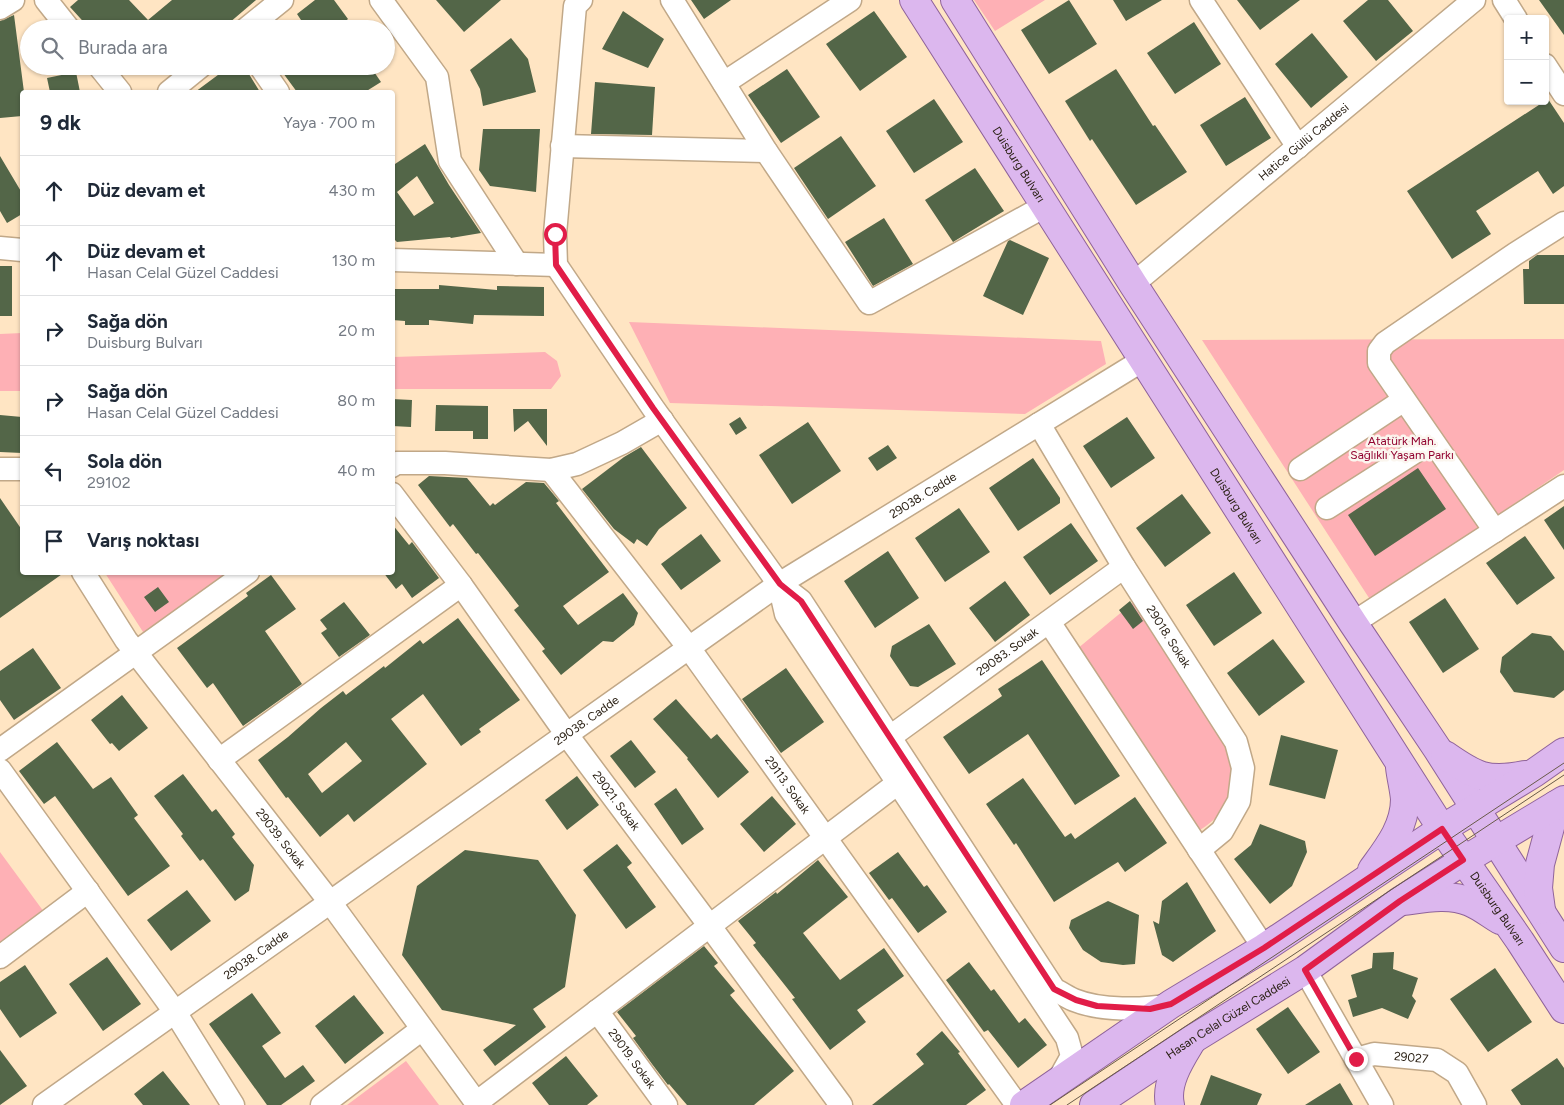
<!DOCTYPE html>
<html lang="tr">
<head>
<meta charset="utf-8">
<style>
  body { margin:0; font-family:Figtree,sans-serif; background:#f6f6f7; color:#1f2937 }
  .controls { position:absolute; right:15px; top:15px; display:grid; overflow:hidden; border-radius:5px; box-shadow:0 1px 4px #0004 }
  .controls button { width:45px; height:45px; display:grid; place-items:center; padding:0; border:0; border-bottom:1px solid #e0e1e3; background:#fff; color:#1f2937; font:25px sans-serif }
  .stop { position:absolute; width:15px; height:15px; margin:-11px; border:4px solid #e11d48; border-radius:50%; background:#fff }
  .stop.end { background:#e11d48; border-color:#fff; box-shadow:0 1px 5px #0008 }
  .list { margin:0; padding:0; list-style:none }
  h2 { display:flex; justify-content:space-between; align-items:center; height:65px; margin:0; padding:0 20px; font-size:21px }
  h2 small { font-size:16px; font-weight:400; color:#747a83 }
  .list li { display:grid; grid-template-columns:32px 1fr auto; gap:15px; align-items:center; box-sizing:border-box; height:70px; padding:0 20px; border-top:1px solid #e0e1e3 }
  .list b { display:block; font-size:19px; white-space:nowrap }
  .list p { margin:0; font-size:16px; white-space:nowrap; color:#747a83 }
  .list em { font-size:16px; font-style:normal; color:#747a83 }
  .icon { flex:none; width:28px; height:28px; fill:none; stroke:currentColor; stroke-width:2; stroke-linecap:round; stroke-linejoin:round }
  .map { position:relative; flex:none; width:1564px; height:1105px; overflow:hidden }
  .search { position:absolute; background:#fff; box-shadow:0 1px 4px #0004; left:20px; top:20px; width:375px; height:55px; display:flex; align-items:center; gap:12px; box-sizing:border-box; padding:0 18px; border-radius:28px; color:#747a83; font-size:19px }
  .panel { position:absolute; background:#fff; box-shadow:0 1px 4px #0004; left:20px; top:90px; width:375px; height:485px; border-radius:5px }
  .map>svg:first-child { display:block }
</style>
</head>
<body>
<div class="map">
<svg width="1564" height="1105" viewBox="0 0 1564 1105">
  <rect width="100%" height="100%" fill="#ffe5c3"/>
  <path fill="#feb0b5" d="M974 0H1045L995 31Z
    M629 322 1101 341 1106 364 1025 414 670 403Z
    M22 333V391H0V334Z
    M1564 339V470L1371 601 1202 340Z
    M545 352 557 361 561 376 551 389H393V357Z
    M105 573H234L145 635Z
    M1135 601 1235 758C1232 792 1232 810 1200 830L1077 649Z
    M0 852 44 912 0 944Z
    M406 1061 439 1105H347Z"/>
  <path fill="#536648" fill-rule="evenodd" d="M78 0H129L148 20 172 0H256L222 29H90L70 7Z
    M315 0H334L348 19 336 29H307L297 14Z
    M436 0H501L464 32Z
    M691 0H731L704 19Z
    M1069 0 1097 44 1049 74 1021 30Z
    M1113 0H1162L1126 21Z
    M1237 0H1300L1260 30Z
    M1368 0H1388L1413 31 1376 61 1343 21Z
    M1539 0H1564V35Z
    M623 11 664 39 648 68 602 49Z
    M874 11 907 57 860 91 826 44Z
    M14 15 24 92H22V116L0 118V21Z
    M1194 22 1221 64 1175 94 1147 53Z
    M1312 33 1348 77 1311 108 1275 64Z
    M511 38 528 59 536 92 483 106 480 89 470 70Z
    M230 66H244L260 92H195Z
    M292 66H370L381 82 365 92H297L283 73Z
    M787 69 820 117 781 143 748 95Z
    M1116 69 1153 126 1155 125 1187 172 1136 205 1092 139 1090 141 1065 101Z
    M76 72 80 92H50L47 78Z
    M595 82 655 87 652 135 591 134Z
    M1245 97 1271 138 1226 166 1200 125Z
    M934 99 963 142 914 173 886 131Z
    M1548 99 1564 123V186L1553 194 1538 171 1476 211 1491 234 1452 259 1407 191Z
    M483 129H540L536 192 490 186 479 170Z
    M841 136 876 186 828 219 794 168Z
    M425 144 449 185 481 233 451 238 450 237 397 242 392 237V166ZM417 176 434 203 414 216 397 192Z
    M0 156 22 193V214L7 223 0 211Z
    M975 168 1004 211 953 242 925 200Z
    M884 218 913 264 873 286 845 242Z
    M1010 240 1049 258 1023 315 983 296 1008 241Z
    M1537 255H1564V304H1524L1523 269H1529V261Z
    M0 266H12V316H0Z
    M439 285 497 290V286L544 287V316L474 315 473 324 429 320V325H405V321L392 320V289H439Z
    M392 399 412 400 411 427 392 426Z
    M436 405 488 406V439H473V431H435Z
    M513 409H547V446L528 421 514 432Z
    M0 415 22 417V453L0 452Z
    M740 417 747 428 736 435 729 424Z
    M1127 417 1155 458 1111 488 1083 446Z
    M808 422 841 471 792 504 759 455Z
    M888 445 897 458 877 471 868 458Z
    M641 447 687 508 659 529 647 546 637 539 634 544 614 529 582 489 624 457Z
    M1033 458 1060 498V503L1018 531 989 488Z
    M1418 468 1446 509 1375 556 1348 515Z
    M429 476 467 478 490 506 493 503 495 505 526 482 544 483 559 501 556 503 609 572 563 606 578 625 623 593 638 613 634 625 613 642 603 641 561 675 542 651 545 649 514 610 519 606 478 553 476 554 453 524 450 527 418 485Z
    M1182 494 1211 533 1165 567 1136 528Z
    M0 498 22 530V572H65L0 618Z
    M1564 506V550L1544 520Z
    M959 508 990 552 945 582 915 538Z
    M1071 523 1098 561 1050 595 1023 557Z
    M392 524 409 545 412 542 439 578 412 598 402 584 396 589 383 572H392Z
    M701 534 721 561 681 590 661 564Z
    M1525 536 1555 578 1517 605 1486 563Z
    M888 551 919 598 875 628 844 581Z
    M1234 572 1262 613 1214 646 1186 605Z
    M271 575 296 609 265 631 302 684 243 726 213 683 207 688 177 648 248 596 246 593Z
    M1005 581 1030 615 995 642 969 608Z
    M158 587 169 602 155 612 144 597Z
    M1445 598 1479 649 1443 673 1409 622Z
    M1130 601 1143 621 1133 629 1119 610Z
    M344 602 370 635 339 657 321 633 327 629 320 620Z
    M458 618 520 700 479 729 481 732 461 746 423 694 391 719 427 764 354 822 348 814 320 837 288 797 286 798 258 760 288 737 321 708 343 691 346 695 384 666 385 668 420 640 423 644ZM346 742 362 761 322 793 308 774Z
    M929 624 956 664 918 687 910 686 890 656 892 646Z
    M1532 633 1551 636 1564 651V690L1554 698 1514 692 1500 672 1502 657Z
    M1273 639 1305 682 1259 716 1227 673Z
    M33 648 61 688 14 720 0 700V671Z
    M1042 660 1120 776 1075 805 1028 734 969 774 943 737 1002 696 998 689Z
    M786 668 824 722 781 753 742 699Z
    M122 695 148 728 119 751 112 743 110 744 91 720Z
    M676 699 711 739 717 734 749 772 718 798 687 759 688 758 653 719Z
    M1281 735 1338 750 1325 799 1269 785Z
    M631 740 656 772 635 788 610 756Z
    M57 742 93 789 111 777 138 815 134 818 170 866 128 896 55 796 44 804 19 771Z
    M183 774 212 812 216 809 235 834 232 837 254 865 249 891 235 901 203 859 200 861 181 836 183 834 154 796Z
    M577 776 599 805 567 830 545 800Z
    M1023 778 1065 837 1071 833 1075 839 1135 797 1167 843 1125 872 1118 862 1054 902 1016 843 1014 845 986 804Z
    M676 788 704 829 682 845 654 804Z
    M772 796 796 824 764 852 740 824Z
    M1260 824 1305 841 1307 852 1292 886 1270 904 1234 859 1251 845Z
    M617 844 632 863 627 867 656 907 626 929 583 870Z
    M465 850 538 860 576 915 565 987 533 1009 546 1027 495 1066 483 1050 516 1025 442 1010 402 955 417 886Z
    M898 852 924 887 927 885 947 912 918 933 892 898 889 900 869 873Z
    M818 860 848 897 803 933 840 980 884 948 904 976 857 1010 866 1022 830 1050 792 999 795 998 753 945 756 943 738 921 776 892 777 894Z
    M1187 882 1216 931 1173 962 1162 955 1153 921 1159 924 1162 901Z
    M187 890 211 921 171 951 147 920Z
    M1108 901 1139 915 1135 964 1123 965 1101 962 1083 950 1069 928 1071 920Z
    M704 946 718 963 714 966 735 991 730 995 794 1071 754 1105H687L669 1084 668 1085 652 1064 633 1038 636 1036 617 1012Z
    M1394 952 1393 969 1418 978 1412 996 1416 1001 1408 1019 1382 1008 1353 1017 1348 1000 1357 997 1351 975 1372 968 1373 953Z
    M107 957 141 1004 103 1031 69 984Z
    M969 962 991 991 994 989 1019 1023 1025 1018 1047 1045 1018 1068 988 1030 984 1032 946 980Z
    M25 965 57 1013 20 1038 0 1009V982Z
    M1495 968 1532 1022 1488 1052 1450 999Z
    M252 993 281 1033 262 1046 285 1078 303 1065 315 1081 281 1105H267L209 1024Z
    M354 995 384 1033 345 1064 315 1026Z
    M1288 1007 1320 1052 1288 1074 1256 1029Z
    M942 1031 960 1052 958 1053 986 1090 966 1105H872L924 1064 916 1054Z
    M0 1050 27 1086 0 1105Z
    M566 1056 598 1096 587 1105H549L532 1083Z
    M1557 1058 1564 1068V1105H1521L1511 1090Z
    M163 1071 190 1105H143L134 1094Z
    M1211 1075 1262 1094 1257 1105H1200Z
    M1340 1083 1353 1105H1305Z"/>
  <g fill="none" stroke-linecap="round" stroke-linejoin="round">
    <defs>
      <g id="minor">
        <path d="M46 0 69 29"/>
        <path d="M381 0 437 77 450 161 517 264"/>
        <path d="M581 0 575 6 555 234 556 265 653 408 779 584 801 601 1054 989C1061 993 1067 997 1074 1000 1101 1011 1143 1010 1170 1005"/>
        <path d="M672 0 766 151 869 303 1045 206"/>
        <path d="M1201 0 1298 147"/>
        <path d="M1504 0 1516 19"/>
        <path d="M0 8 13 0"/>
        <path d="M246 29 282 0"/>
        <path d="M1545 65 1564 94"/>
        <path d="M99 66 120 92"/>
        <path d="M260 66 278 92"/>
        <path d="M724 83 850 0"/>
        <path d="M169 92 201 66"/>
        <path d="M562 146 766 151"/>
        <path d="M0 248 22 250"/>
        <path d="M392 260 556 265"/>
        <path id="s1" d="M1133 284 1474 0"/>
        <path id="s2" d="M1039 424 1124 567 1236 742 1243 768 1239 801 1222 831 1199 850"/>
        <path d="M392 466 396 463H445L551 470 577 464 622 443 662 420"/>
        <path d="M0 469H22"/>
        <path d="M1300 469 1404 400"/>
        <path id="s3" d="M551 470 689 648 1017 1105"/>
        <path id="s4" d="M392 494 461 585 567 735 709 925 841 1105"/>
        <path d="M1327 508 1432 441"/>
        <path d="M1495 531 1379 363V351L1385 343 1515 254 1564 223"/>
        <path id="s5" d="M83 572 126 640 330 902 478 1105"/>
        <path d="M779 584 786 614 1067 1038 1072 1056 1058 1081"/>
        <path d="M1049 622 1264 948"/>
        <path d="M1353 623 1564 486"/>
        <path id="s6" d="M890 737 1124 567"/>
        <path d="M0 750 248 572"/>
        <path d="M219 760 461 585"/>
        <path d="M0 770 175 1012 233 1105"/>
        <path d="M0 957 88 891"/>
        <path d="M1305 970 1382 1105"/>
        <path id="s7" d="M597 1011 666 1105"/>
        <path id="s8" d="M1356 1059 1374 1054 1437 1060 1457 1073 1475 1105"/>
        <path d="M476 1103 898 783"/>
        <path id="s9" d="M44 1105 779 584 1143 360"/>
        <path d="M322 1105 422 1029"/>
      </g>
      <g id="major">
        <path id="s10" d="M914 0 1442 829 1520 941 1564 1009"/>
        <path d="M955 0 1133 284 1353 623 1438 750 1564 948"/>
        <path d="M1445 755C1475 776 1487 783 1525 775"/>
        <path d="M1372 870C1388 848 1405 827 1405 799 1404 788 1401 777 1400 767"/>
        <path d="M1404 901C1425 898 1450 893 1470 902 1480 906 1490 914 1500 920"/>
        <path d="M1541 910 1538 888 1540 864 1556 805"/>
        <path d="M1024 1105 1171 1004 1264 948 1442 829 1534 773 1564 752"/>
        <path id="s11" d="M1094 1105 1193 1039 1305 970 1400 901 1463 861 1564 800"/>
        <path d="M1170 1105C1165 1083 1180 1060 1191 1042"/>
      </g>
    </defs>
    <use href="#minor" stroke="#c1a888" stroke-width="25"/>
    <use href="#major" stroke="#8f639a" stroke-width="30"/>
    <use href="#minor" stroke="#fff" stroke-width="22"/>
    <use href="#major" stroke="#dcb7ee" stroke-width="28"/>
    <path stroke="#695a48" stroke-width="1" d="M1050 1105 1564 763
      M1067 1105 1564 775"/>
  </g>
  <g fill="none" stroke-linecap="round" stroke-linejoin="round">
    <path stroke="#e11d48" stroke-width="6" d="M555 234 556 265 653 408 780 584 801 601 1054 989 1076 1000 1097 1006 1150 1009 1171 1004 1264 948 1442 829 1463 860 1400 901 1305 970 1356 1059"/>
  </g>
  <g text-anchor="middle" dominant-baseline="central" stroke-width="5" stroke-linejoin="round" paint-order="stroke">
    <g font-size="12" fill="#2b2115" stroke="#fbf6ef">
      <text stroke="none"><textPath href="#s1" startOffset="222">Hatice Güllü Caddesi</textPath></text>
      <text stroke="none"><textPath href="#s10" startOffset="195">Duisburg Bulvarı</textPath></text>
      <text stroke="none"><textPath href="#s9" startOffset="1070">29038. Cadde</textPath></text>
      <text stroke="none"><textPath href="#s10" startOffset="600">Duisburg Bulvarı</textPath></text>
      <text stroke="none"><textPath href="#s2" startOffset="249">29018. Sokak</textPath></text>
      <text stroke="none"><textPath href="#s6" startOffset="145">29083. Sokak</textPath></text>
      <text stroke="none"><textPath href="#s9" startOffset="665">29038. Cadde</textPath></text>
      <text stroke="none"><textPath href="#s3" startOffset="394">29113. Sokak</textPath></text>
      <text stroke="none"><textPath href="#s4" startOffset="380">29021. Sokak</textPath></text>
      <text stroke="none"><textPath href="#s5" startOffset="332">29039. Sokak</textPath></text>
      <text stroke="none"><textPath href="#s10" startOffset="1080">Duisburg Bulvarı</textPath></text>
      <text stroke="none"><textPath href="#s9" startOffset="260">29038. Cadde</textPath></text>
      <text stroke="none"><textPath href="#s11" startOffset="160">Hasan Celal Güzel Caddesi</textPath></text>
      <text stroke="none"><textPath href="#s8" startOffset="56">29027</textPath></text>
      <text stroke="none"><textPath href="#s7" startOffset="59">29019. Sokak</textPath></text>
    </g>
    <g font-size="12" fill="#91022f" stroke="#fbf6ef">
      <text x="1402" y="441">Atatürk Mah.<tspan x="1402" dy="14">Sağlıklı Yaşam Parkı</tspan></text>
    </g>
  </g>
</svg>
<div class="controls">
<button>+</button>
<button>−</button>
</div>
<div class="stop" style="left:555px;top:234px"></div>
<div class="stop end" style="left:1356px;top:1059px"></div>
<div class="search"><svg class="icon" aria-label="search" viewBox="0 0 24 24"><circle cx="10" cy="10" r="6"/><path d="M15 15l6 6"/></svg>Burada ara</div>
<section class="panel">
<h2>9 dk<small>Yaya · 700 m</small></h2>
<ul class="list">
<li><svg class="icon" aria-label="ahead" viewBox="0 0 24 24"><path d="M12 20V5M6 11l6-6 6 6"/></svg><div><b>Düz devam et</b></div><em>430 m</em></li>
<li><svg class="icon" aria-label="ahead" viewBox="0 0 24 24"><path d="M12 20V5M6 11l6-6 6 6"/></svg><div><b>Düz devam et</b><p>Hasan Celal Güzel Caddesi</p></div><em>130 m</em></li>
<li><svg class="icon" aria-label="right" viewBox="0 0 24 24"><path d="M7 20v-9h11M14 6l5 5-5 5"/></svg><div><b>Sağa dön</b><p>Duisburg Bulvarı</p></div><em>20 m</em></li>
<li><svg class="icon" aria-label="right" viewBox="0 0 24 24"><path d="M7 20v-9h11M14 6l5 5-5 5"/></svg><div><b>Sağa dön</b><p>Hasan Celal Güzel Caddesi</p></div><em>80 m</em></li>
<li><svg class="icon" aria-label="left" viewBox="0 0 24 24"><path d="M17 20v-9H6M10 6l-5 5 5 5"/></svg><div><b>Sola dön</b><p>29102</p></div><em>40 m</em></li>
<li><svg class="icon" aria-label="arrive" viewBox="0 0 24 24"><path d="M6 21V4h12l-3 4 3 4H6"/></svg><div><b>Varış noktası</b></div></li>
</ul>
</section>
</div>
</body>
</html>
